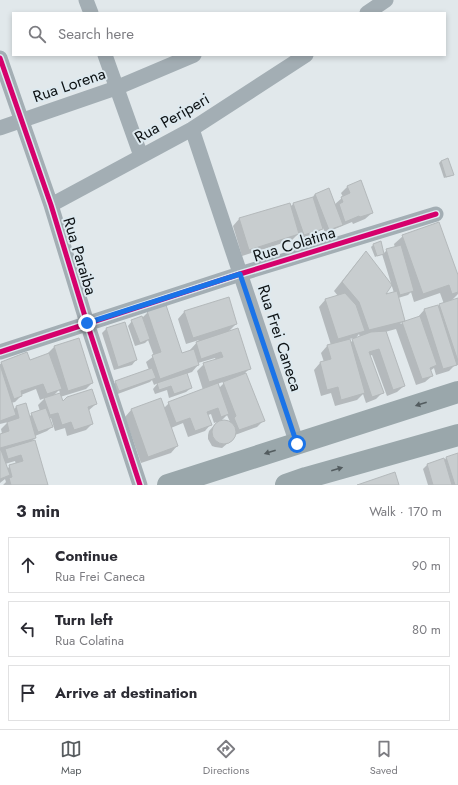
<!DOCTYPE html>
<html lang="en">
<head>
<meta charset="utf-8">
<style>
  body { margin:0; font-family:Jost,sans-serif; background:#f7f7f7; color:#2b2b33 }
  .stop { position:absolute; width:12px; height:12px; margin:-9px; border:3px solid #1a73e8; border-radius:50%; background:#fff }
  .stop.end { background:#1a73e8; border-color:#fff; box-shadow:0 1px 4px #0008 }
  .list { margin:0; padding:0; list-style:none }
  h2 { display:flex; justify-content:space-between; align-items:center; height:52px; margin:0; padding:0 16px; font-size:17px }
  h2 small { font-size:13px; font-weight:400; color:#7c7c81 }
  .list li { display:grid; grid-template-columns:26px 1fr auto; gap:12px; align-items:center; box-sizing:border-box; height:56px; margin:0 8px 8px; padding:0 8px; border:1px solid #e1e1e2; border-radius:0px }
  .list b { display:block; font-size:15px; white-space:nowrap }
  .list p { margin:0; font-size:13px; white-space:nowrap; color:#7c7c81 }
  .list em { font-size:13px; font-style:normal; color:#7c7c81 }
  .icon { flex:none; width:22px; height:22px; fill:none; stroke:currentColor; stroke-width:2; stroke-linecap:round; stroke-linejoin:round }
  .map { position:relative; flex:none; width:458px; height:485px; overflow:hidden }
  .search { position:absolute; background:#fff; box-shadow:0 2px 6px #0003; left:12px; right:12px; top:12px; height:44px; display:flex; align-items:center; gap:10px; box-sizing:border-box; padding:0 14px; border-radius:0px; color:#7c7c81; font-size:15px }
  .sheet { height:244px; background:#fff }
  nav { display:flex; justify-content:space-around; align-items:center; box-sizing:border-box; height:56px; border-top:1px solid #e1e1e2; background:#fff; font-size:11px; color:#7c7c81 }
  nav a { display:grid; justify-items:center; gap:2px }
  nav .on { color:#575c5f }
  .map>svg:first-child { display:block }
</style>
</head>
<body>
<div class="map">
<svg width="458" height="485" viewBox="0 0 458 485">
  <rect width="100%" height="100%" fill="#e1e8eb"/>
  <path fill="#0003" fill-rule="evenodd" d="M447 159 453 174 451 176 444 178 439 163 441 161Z
    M348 186 372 213 365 219 353 224 352 222 325 233 323 228 317 233 299 239 298 234 292 240 242 256 233 226 239 219 289 204 290 207 294 203 312 198 315 194 334 205 343 197 341 193Z
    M403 236 458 278V294L451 301 458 299V365L454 366 449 371 436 375 434 368 430 371 432 376 425 382 416 385 396 329 385 332 404 386 397 392 387 396 372 355 369 356 383 392 376 399 366 403 363 394 357 400 335 406 331 393 321 396 314 370 320 363 324 362 321 353 327 346 331 345 319 307 325 300 338 296 334 291 358 261 366 253 384 295 394 293 382 254 375 257 371 247 373 245 383 254 387 250 395 248 394 244ZM411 292 414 302 440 293 444 304 439 305 437 307V306L424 310 418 317V318L400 324 404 320 398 298 408 295ZM359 334 360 337 355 339ZM355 338 350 343 349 339Z
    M148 312 181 354 190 351V350L199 340 186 344 178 319 184 312 236 324 227 333 250 368 245 373 263 421 257 427 235 435 233 439 228 443 222 448 215 447 212 446 208 439V435L209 431 217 422 214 423 211 414 208 415 211 424 205 431 188 437 183 423 171 428 177 446 171 453 141 463 125 417 131 410 161 400 164 408 169 403 203 390 197 371 204 364 216 360 215 358 198 363V365L192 372 186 374 191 388 186 392 169 398 167 390 155 394 153 389 158 383 154 385 152 380 150 382 115 395 112 386 116 382 149 370 146 362 154 356 148 340 145 343 135 346 128 326 132 321 142 318ZM226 381 219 388 217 384ZM227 415 230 422 227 421 222 420Z
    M124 323 136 360 132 365 114 370 102 333 106 329Z
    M78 339 92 383 86 389 60 397 62 403 96 404 88 411 92 424 86 430 67 436 65 428 55 431 51 418 49 419 52 427 47 431 35 436V438L30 443 47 485H3L6 482 5 479 0 483V435L2 434 1 429 8 422 0 424V364L2 363 29 361 48 354V353L54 347ZM36 389 40 400 45 398 38 405 40 411 32 414 29 417 25 404 16 407 13 410 11 403 15 402 21 396V395ZM59 390 60 393 53 396ZM15 461 16 464 10 466 7 469 5 464Z
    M458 454V485H428L423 469 427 465 444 461 446 458Z"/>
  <path fill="#c8cdcf" stroke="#b4b9bb" d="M448 158 454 175 446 177 441 161Z
    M361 180 373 213 360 217 359 216 345 222 339 204 343 202 341 197 350 193 347 186Z
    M329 188 343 225 329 230 315 194Z
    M313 197 323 229 304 235 293 203Z
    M290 203 299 234 249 250 239 218Z
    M439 222 458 275V292L452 294 449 285 423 294 402 235Z
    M381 241 384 254 377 256 373 244Z
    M401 245 414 291 400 295 386 249Z
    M366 251 392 285 386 294 397 291 405 321 369 330 359 302 342 282Z
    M345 293 356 305 365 331 338 339 325 299Z
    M229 297 237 324 193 338 184 311Z
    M458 298V361L439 304Z
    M166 305 182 353 194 349 199 365 160 379 152 355 161 352 147 311Z
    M438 305 457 365 443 369 424 309Z
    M142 316 150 339 140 343 131 320Z
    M420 316 437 365 430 368 433 376 422 379 402 322Z
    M125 322 137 360 118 367 106 328Z
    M238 328 251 369 209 382 203 363 223 357 221 352 201 359 196 342Z
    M386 331 405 386 393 390 379 349 369 352 384 393 372 397 352 339 371 332Z
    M79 338 93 383 68 391 54 346Z
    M350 339 365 393 341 400 338 387 327 390 320 362 331 359 327 345Z
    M27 352 30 360 49 353 62 389 47 394 43 384 21 391 22 396 14 399 1 362Z
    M0 365 16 415 0 421Z
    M152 368 156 378 119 391 115 381Z
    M187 373 192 388 174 394 171 386 159 390 157 383Z
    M246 373 265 421 239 430 234 418 236 416 223 382Z
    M218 383 229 414 221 417 218 408 207 412 212 425 195 431 190 418 176 423 168 402Z
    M92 389 97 404 88 407 93 424 74 430 71 422 62 425 58 413 50 415 44 398 60 393 63 401 67 397Z
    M161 398 178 446 148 457 131 409Z
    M26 403 36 438 0 448V434L9 431 7 422 19 418 16 406Z
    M46 408 53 427 38 432 31 413Z
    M212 432a12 12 0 1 1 24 0a12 12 0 1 1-24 0Z
    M35 440 48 485H11L9 478 12 477 9 465 23 461 21 455 8 459 5 449Z
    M0 450H1L10 475 0 479Z
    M458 453V485H455L446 457Z
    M444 458 452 485H433L427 464Z
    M395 472 399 485H357Z"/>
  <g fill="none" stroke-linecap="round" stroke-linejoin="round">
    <path stroke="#a3aeb4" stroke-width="15" d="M86 0 91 13
      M367 13 386 0
      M105 55 141 156
      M0 58 51 205 87 323 140 485
      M0 128 116 88 194 55
      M192 129 297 444
      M51 205 192 129 306 55
      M0 352 240 274 436 214"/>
    <path stroke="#9aa7ab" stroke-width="22" d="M168 485 458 392
      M286 485 306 478 458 435"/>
    <defs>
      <path id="cycleway" d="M0 58 51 205 87 323 140 485
        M0 352 240 274 436 214"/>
    </defs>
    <use href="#cycleway" stroke="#dde9ef" stroke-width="8"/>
    <use href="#cycleway" stroke="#d6006c" stroke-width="5"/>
  </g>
  <defs><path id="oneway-solid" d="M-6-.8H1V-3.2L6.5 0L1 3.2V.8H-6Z"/></defs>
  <g fill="#535c5f">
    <use href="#oneway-solid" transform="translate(421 404) rotate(162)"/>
    <use href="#oneway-solid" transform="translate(270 452) rotate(162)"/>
    <use href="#oneway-solid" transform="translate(337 469) rotate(-16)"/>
  </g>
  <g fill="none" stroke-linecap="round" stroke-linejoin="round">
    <path stroke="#1a73e8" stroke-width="5" d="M87 323 240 274 297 444"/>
  </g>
  <g text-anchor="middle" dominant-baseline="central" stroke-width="4" stroke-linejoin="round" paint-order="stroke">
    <g font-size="16" fill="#0c1113" stroke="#dde9ef">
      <text transform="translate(69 85) rotate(-19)">Rua Lorena</text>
      <text transform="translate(172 118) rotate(-30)">Rua Periperi</text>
      <text transform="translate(294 244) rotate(-17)">Rua Colatina</text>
      <text transform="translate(80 256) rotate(73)">Rua Paraiba</text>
      <text transform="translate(280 338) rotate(72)">Rua Frei Caneca</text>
    </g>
  </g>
</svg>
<div class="stop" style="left:297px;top:444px"></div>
<div class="stop end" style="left:87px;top:323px"></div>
<div class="search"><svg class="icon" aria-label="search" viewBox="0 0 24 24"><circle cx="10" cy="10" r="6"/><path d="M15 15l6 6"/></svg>Search here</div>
</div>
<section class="sheet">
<h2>3 min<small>Walk · 170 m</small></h2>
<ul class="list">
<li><svg class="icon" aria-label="ahead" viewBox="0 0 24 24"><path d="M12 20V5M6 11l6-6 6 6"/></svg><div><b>Continue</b><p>Rua Frei Caneca</p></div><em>90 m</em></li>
<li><svg class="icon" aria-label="left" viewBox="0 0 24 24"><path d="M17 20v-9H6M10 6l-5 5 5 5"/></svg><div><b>Turn left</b><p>Rua Colatina</p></div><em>80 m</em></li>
<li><svg class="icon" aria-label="arrive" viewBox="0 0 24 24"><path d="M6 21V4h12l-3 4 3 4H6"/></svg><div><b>Arrive at destination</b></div></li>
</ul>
</section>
<nav>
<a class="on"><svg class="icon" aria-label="map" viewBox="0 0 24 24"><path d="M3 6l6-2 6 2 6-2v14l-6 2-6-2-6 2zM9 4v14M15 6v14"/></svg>Map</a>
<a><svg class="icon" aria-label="directions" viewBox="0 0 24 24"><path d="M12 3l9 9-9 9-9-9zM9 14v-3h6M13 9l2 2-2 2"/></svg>Directions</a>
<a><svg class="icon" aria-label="saved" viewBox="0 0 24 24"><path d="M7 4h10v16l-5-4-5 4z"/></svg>Saved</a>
</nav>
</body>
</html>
